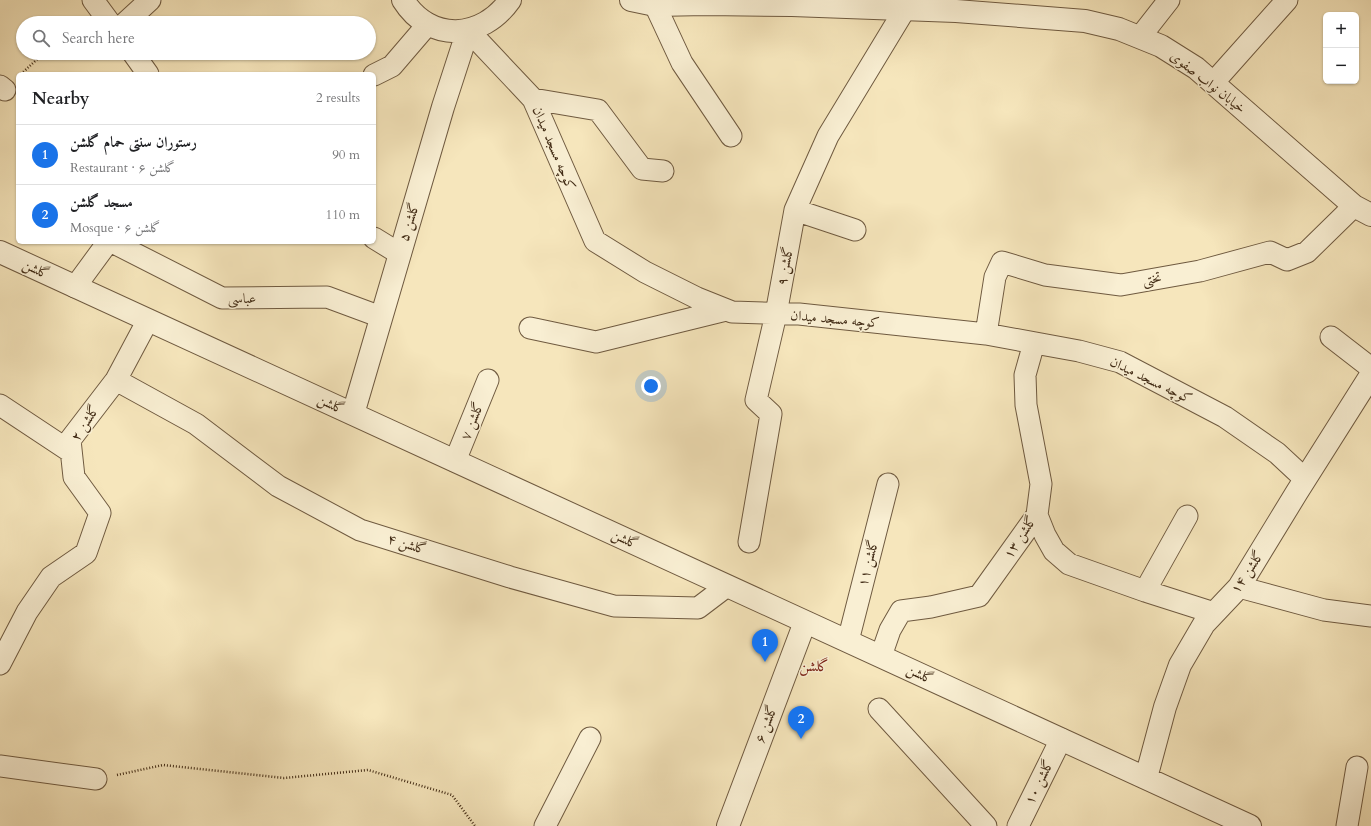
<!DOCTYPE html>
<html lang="en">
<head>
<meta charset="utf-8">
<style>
  body { margin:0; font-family:Cardo,Amiri,serif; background:#f6f6f6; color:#202124 }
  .controls { position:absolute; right:12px; top:12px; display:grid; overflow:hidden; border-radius:6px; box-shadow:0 1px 3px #0004 }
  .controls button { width:36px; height:36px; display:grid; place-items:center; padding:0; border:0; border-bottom:1px solid #e0e0e0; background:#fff; color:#202124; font:20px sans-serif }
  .you { position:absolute; left:651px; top:386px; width:14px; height:14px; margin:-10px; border:3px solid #fff; border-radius:50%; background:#1a73e8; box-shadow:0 0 0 6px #1a73e833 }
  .badge { display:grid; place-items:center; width:26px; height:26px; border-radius:50%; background:#1a73e8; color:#fff; font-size:13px; font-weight:700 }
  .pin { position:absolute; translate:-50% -33px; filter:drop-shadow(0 1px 2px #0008) }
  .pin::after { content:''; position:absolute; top:21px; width:14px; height:12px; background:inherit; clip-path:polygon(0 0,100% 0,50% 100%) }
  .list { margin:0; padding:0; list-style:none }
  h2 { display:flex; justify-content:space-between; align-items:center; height:52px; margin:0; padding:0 16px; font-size:17px }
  h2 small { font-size:13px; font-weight:400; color:#757577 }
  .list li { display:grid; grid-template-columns:26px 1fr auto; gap:12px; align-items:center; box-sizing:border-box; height:60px; padding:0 16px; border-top:1px solid #e0e0e0 }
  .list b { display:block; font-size:15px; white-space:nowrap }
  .list p { margin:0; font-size:13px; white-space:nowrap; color:#757577 }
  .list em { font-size:13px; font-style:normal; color:#757577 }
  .icon { flex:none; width:22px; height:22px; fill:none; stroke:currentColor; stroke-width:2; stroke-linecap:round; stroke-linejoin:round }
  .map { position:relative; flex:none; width:1371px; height:826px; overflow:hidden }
  .search { position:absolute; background:#fff; box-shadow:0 1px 3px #0004; left:16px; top:16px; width:360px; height:44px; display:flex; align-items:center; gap:10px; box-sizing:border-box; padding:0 14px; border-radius:22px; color:#757577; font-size:15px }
  .panel { position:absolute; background:#fff; box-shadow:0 1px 3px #0004; left:16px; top:72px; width:360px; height:172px; border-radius:6px }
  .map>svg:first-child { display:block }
</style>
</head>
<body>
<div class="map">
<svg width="1371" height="826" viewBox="0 0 1371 826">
  <rect width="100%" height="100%" fill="#f6e6bc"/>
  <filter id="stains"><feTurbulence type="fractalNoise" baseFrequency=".005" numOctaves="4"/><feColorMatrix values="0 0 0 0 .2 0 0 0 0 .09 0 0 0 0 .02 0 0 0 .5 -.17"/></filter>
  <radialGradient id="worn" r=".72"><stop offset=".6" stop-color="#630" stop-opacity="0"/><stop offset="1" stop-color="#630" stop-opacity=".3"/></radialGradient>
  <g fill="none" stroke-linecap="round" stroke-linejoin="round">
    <defs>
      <path id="minor" d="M93 0 110 23
        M655 5 682 63 731 136
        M125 23 150 0
        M468 30 533 99 595 241 645 272 697 298 732 312 799 314 986 334 1079 351 1120 362 1225 417 1277 453 1305 479
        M1140 37 1169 0
        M133 53 148 74
        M374 75 392 66 428 24
        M1213 83 1287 0
        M0 86 5 90
        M533 99 598 110 642 169 663 171
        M795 210 855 230
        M374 238 400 254
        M112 242 222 298 327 297 381 317
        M75 287 108 242
        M530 328 596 342 726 310
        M986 334 995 277 1002 262 1045 275 1121 285 1200 271 1270 252 1287 260 1307 252 1354 206
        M1331 337 1371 368
        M116 380 196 424 278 486 360 530 510 577 614 606 698 608 727 586
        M0 405 71 452
        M455 461 488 380
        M1037 515 1045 535 1054 551 1069 564 1145 591 1214 613
        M749 542 771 414 756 400 776 314 795 210 828 136 905 9
        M1239 587 1324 610 1371 616
        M1145 591 1187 516
        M848 641 888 484
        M881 656 890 630 901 611 931 607 979 596 1037 515 1041 484 1026 405 1025 375 1034 343
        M0 664 27 612 51 577 86 553 100 513 74 477 70 440 116 380 148 320
        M879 709 986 826
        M0 766 96 779
        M545 826 590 738
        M1018 826 1061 739
        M1347 826 1357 767"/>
      <path id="tertiary" d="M403 0C430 43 482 40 510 0
        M631 0 655 5 706 4 792 5 956 11 1085 21 1119 29 1161 46 1196 68 1354 206 1371 215
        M0 252 1250 826
        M353 414 443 107 468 30
        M1146 778 1165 707 1180 665 1204 624 1239 587 1297 492 1371 375
        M728 826 805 622"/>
    </defs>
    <use href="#minor" stroke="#6f5a40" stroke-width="23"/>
    <use href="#tertiary" stroke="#6f5a40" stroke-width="24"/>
    <path stroke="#422c16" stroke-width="2.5" stroke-dasharray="1 2" stroke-linecap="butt" d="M21 74 44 53
      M117 775 163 765 284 778 368 770 452 795 475 826"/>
    <use href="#minor" stroke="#f9efd3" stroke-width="21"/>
    <use href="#tertiary" stroke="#f9efd3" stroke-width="22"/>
  </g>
  <g text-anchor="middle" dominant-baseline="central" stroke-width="3" stroke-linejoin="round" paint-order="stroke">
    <g font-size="14" fill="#422c16" stroke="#f9efd3">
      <text transform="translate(1208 82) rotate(38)">خیابان نواب صفوی</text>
      <text transform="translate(554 148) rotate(67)">کوچه مسجد میدان</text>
      <text transform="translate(409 222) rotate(-73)">گلشن ۵</text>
      <text transform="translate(785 266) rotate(-80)">گلشن ۹</text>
      <text transform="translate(36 269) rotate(25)">گلشن</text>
      <text transform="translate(1152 279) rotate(-10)">تختی</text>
      <text x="242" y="298">عباسی</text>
      <text transform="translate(835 319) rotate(5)">کوچه مسجد میدان</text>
      <text transform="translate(1151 380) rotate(26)">کوچه مسجد میدان</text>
      <text transform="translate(331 404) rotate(25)">گلشن</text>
      <text transform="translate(472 421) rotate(-68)">گلشن ۷</text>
      <text transform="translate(85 423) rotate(-57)">گلشن ۲</text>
      <text transform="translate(1020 537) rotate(-57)">گلشن ۱۳</text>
      <text transform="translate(625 539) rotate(25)">گلشن</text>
      <text transform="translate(407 544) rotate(17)">گلشن ۴</text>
      <text transform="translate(868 563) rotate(-76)">گلشن ۱۱</text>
      <text transform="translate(1247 572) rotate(-56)">گلشن ۱۴</text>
      <text transform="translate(920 674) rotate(25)">گلشن</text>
      <text transform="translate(766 724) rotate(-69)">گلشن ۶</text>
      <text transform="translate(1039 782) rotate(-64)">گلشن ۱۰</text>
    </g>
    <g font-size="15" fill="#7a1f14" stroke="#f9efd3">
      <text x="814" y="666">گلشن</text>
    </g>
  </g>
  <rect width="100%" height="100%" filter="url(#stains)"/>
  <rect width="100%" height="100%" fill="url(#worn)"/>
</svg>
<div class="controls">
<button>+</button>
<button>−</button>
</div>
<div class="you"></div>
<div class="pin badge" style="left:765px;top:662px">1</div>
<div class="pin badge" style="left:801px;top:739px">2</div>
<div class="search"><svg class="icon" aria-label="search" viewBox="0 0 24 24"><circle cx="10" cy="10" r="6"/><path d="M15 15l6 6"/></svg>Search here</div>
<section class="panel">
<h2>Nearby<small>2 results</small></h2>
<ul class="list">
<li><span class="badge">1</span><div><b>رستوران سنتی حمام گلشن</b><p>Restaurant · گلشن ۶</p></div><em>90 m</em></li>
<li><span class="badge">2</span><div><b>مسجد گلشن</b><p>Mosque · گلشن ۶</p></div><em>110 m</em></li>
</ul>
</section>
</div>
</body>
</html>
